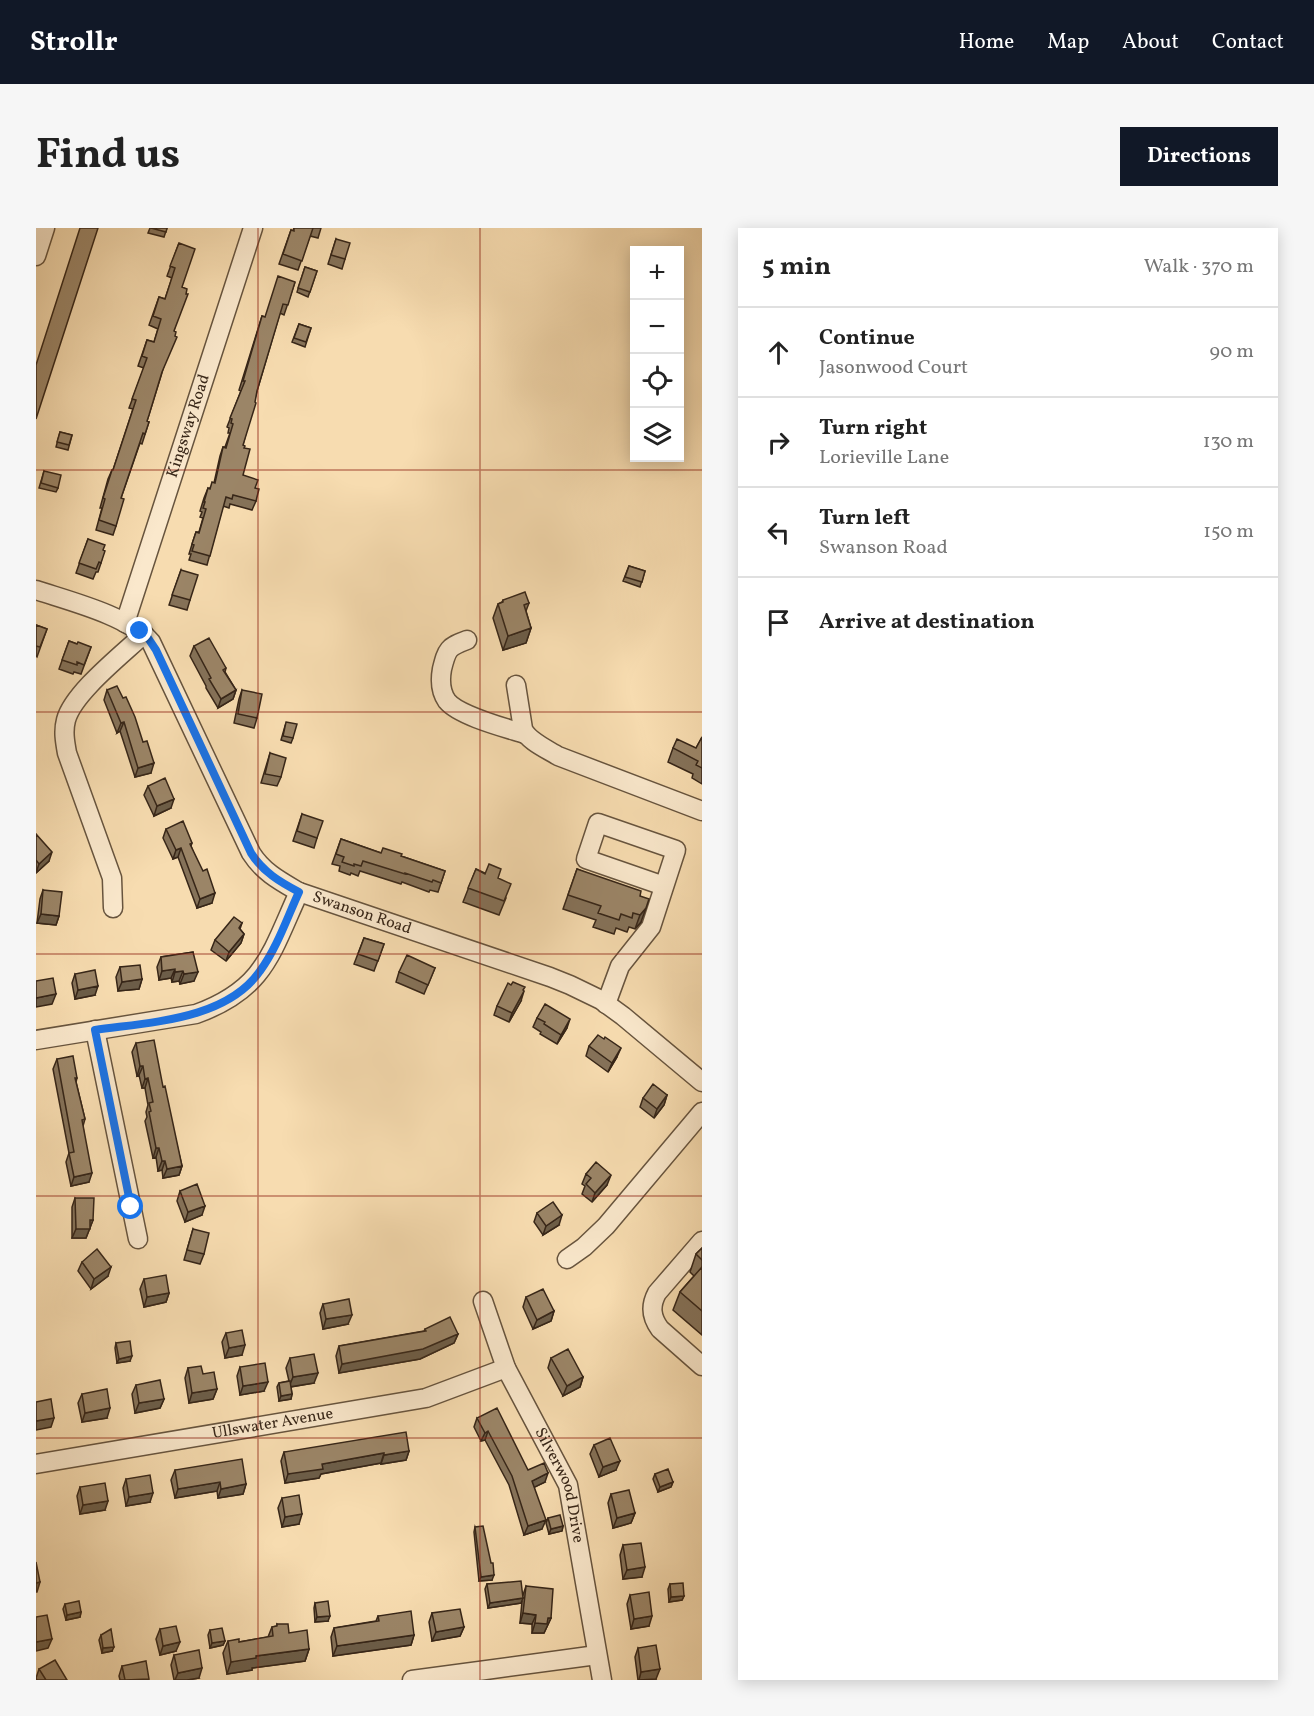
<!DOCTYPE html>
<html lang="en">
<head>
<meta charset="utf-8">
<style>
  body { margin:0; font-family:Vollkorn,serif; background:#f6f6f6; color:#222 }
  .controls { position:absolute; right:18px; top:18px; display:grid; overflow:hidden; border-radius:0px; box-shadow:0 3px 15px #0003 }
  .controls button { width:54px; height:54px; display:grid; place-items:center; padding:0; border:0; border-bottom:2px solid #e0e0e0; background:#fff; color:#222; font:30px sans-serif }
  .stop { position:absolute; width:18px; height:18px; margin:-14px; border:4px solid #1a73e8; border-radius:50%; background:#fff }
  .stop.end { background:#1a73e8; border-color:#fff; box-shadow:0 2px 6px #0008 }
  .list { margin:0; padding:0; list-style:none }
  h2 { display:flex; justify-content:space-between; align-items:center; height:78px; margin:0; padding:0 24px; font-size:26px }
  h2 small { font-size:20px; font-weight:400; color:#767676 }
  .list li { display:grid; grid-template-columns:39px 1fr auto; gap:18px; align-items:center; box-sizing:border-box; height:90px; padding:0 24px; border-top:2px solid #e0e0e0 }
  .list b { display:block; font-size:22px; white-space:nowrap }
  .list p { margin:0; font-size:20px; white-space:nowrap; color:#767676 }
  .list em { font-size:20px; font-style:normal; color:#767676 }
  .icon { flex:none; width:33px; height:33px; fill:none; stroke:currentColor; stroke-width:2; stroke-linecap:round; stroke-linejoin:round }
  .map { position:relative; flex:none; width:666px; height:1452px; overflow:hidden; border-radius:0px }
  header { display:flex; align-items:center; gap:36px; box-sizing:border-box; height:84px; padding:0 30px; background:#111827; color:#fff }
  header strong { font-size:28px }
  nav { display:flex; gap:33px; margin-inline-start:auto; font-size:21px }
  .intro { display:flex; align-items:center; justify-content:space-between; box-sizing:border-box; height:144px; padding:0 36px }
  h1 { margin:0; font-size:42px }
  .button { padding:15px 27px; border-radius:0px; background:#111827; color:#fff; font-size:21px; font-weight:700 }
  main { display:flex; gap:36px; padding:0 36px }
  aside { flex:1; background:#fff; border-radius:0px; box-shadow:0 3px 15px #0003 }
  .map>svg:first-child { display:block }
</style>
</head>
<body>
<header>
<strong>Strollr</strong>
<nav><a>Home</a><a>Map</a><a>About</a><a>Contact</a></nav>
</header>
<div class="intro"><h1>Find us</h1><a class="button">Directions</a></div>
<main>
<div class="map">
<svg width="666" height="1452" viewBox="0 0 666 1452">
  <rect width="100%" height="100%" fill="#f7dcb0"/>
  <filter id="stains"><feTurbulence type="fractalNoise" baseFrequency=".00333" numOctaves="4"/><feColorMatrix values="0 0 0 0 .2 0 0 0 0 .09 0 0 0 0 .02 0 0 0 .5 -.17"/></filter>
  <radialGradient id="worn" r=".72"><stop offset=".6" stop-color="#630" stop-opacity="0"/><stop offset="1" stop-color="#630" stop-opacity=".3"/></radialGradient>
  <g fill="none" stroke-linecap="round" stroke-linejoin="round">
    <defs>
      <g id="minor">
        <path d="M0 28 9 0"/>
        <path id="s1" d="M0 362C33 373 93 388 115 414L215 625C227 644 244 653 263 664L514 749 534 757 565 772 587 788 666 854"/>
        <path id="s2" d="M89 395 217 0"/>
        <path d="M431 412C412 419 411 421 406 441 404 452 404 463 411 473 423 488 470 500 489 506"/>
        <path d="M480 457 487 501C492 513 511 521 522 528L666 583"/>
        <path d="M77 680 76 650 31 525C29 514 27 503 30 492 37 465 87 426 108 406"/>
        <path d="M570 776 584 738 615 699 640 622 562 595 550 631 628 658"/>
        <path d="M59 802 102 1011"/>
        <path d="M0 812 160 786C229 761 235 725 263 664"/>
        <path d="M666 1013 621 1065C614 1078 615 1089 624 1101L666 1138"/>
        <path d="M531 1031 548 1019 570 998 666 884"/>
        <path id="s3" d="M447 1073 470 1140 532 1257 566 1452"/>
        <path id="s4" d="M0 1236 390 1170 470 1140"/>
        <path d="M376 1452 561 1427"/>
      </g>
    </defs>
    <use href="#minor" stroke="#67543e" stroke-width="21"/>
    <use href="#minor" stroke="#fae8cc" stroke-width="18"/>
  </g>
  <path fill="#857259" stroke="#372618" stroke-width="1.5" d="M114 0H131L128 9 112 5Z
    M258 0H285L282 10 274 8 262 42 243 36 255 2 257 3Z
    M300 11 309 31 306 41 292 36Z
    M143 15 146 59 138 103 125 148 111 193 113 194 106 216 104 215 85 270 80 298 77 307 60 302 66 280H64L72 251 76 242H77L97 181 93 180 108 140 102 138 111 112 118 114 122 101 113 97 123 69 129 71 136 50 131 48Z
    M269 39 281 43 272 69 261 64Z
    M259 54 248 87 244 85 221 163 207 217 208 220 207 247 219 260 220 273 216 282 194 276 193 280 187 278 171 337 153 332 155 326H153L157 313 160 304H163L167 290 164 289 166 284 164 283 168 270 172 260 173 261 178 255 184 228 187 219H189L194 205H192L193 200 191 199 205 163 203 162 226 88 229 89Z
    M263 96 275 100 269 119 256 114Z
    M24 204 36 207 32 222 20 219Z
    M8 243 22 260 20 264 3 260Z
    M52 311 67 322 65 335 62 344H60L57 351 40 345Z
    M593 338 609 343 604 359 587 353Z
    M145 342 154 372 151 382 133 377Z
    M467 372 493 375 490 383 495 400 490 415 467 422 457 390 462 376 466 374Z
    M0 397 11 401 1 429 0 428Z
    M33 413 41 416 55 419 45 446 38 444 37 446 23 441Z
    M158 418 190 440 189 444 200 462 197 471 182 480 170 460V458L154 428Z
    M71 462 115 545 99 549 84 503 81 505 68 472Z
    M206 462 221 490 218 500 198 495 203 471Z
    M249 498 257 510 255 515 245 512Z
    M666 509V556L656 550 657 546 632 534 637 520H660Z
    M234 525 245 549 241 558 225 555Z
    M112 558 135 580 118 588 108 567Z
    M266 586 281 610 278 620 257 613Z
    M130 601 156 615 155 618 176 675 161 680 142 629 137 631 127 610Z
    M0 606 13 633 0 645Z
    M305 611 345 625 365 628 409 643 402 664 394 662 393 664 366 654 365 656 324 643 322 648 315 645 314 647 303 643 304 638 296 636Z
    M440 641 462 651 470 670 463 687 427 674Z
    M541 641 604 668 605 694 599 701 593 699 591 704 580 700 578 706 557 699 560 692 527 681Z
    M7 662 23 688 20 697 1 695 4 671Z
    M206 695 204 701 208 706 205 715 190 733 175 722 179 712Z
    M328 710 348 716 338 743 318 736Z
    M157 724 158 753 144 756 143 753 136 754 135 750 123 752 121 739 125 729Z
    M84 739 106 751 103 761 82 763 80 749Z
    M399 740 388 766 360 754 363 744Z
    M39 746 59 767 39 771 36 755Z
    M485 773 473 794 458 787 461 778Z
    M501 790 531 800 521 816 504 806 505 804 497 799Z
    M568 811 581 829 572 844 550 828 553 818Z
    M100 815 127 859 146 938 143 947 127 950 126 942 122 943 120 929 117 930 109 893 111 889 110 884 112 877 109 860H106L103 847 101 848 96 824Z
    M21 831 41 850 40 854 49 891 47 898 53 954 35 958 30 934 33 925 17 841Z
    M631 867 628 877 618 890 604 879 607 870Z
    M550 946 571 957 556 974 546 966 549 958 546 956Z
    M144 963 166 987 149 994 141 973Z
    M39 970 57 992 50 1010H36V979Z
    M501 985 523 997 507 1007 498 994Z
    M157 1001 168 1026 164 1036 148 1032Z
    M666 1020V1107L637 1082 644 1064 658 1048 654 1044 660 1026Z
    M46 1034 72 1048 55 1061 42 1043Z
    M108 1051 133 1065 130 1074 108 1079 104 1061Z
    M490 1069 518 1083 515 1093 497 1101 487 1079Z
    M287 1076 312 1096 287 1101 284 1085Z
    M389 1101 422 1106 418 1115 384 1131 303 1145 300 1128 303 1118 388 1103Z
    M190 1105 206 1127 189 1130 186 1114Z
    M80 1115 94 1133 81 1135 79 1120Z
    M254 1130 278 1155 255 1159 256 1166 255 1171 243 1173 241 1159 243 1155 253 1153 250 1140Z
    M515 1130 547 1149 544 1159 527 1168 512 1140Z
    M204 1139 228 1163 204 1167 201 1148Z
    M152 1140 167 1146 181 1161 177 1171 153 1175 149 1150Z
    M100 1157 128 1171 124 1180 99 1185 96 1166Z
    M46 1166 71 1190 46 1194 42 1175Z
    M441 1190 492 1242 509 1254 498 1259 506 1301 488 1307 473 1257 449 1212 445 1213 438 1199Z
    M558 1217 580 1242 563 1249 554 1226Z
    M373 1223 370 1232 345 1236V1235L285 1246 283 1250 249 1255 245 1233 248 1224Z
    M139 1242 210 1256 207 1266 182 1270 181 1263 139 1270 135 1252Z
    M619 1246 637 1254 635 1259 622 1264 617 1251Z
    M90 1251 114 1274 90 1278 87 1260Z
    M44 1259 69 1282 44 1286 41 1268Z
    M575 1266 599 1285 595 1295 577 1300 572 1275Z
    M246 1270 263 1296 246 1299 242 1280Z
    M512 1290 527 1298 526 1303 513 1306 510 1295Z
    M439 1299 456 1352 443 1353 438 1304Z
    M587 1317 606 1349 587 1351 584 1327Z
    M451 1356 487 1367 490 1358 515 1390 508 1405H496V1396L484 1395 486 1373 485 1375 452 1380 449 1361Z
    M634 1356 648 1368 646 1372 633 1374 632 1361Z
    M594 1367 613 1398 595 1401 591 1376Z
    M279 1375 292 1393 279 1394 278 1380Z
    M29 1376 45 1384 44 1389 30 1392 27 1381Z
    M396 1385 428 1399 424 1408 396 1413 393 1394Z
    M342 1388 378 1407 375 1417 297 1428 295 1409 298 1400 340 1393Z
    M241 1396 273 1421 269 1433 216 1440V1442L191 1446 187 1425 192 1413 203 1414 232 1409 236 1399 241 1398Z
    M124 1401 140 1423 124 1427 120 1411Z
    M174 1402 189 1413 187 1417 174 1420 172 1407Z
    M65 1407 76 1423 66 1425 63 1412Z
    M602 1420 620 1451 602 1452 599 1429Z
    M138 1427 163 1450 151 1452H138L135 1437Z
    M86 1438 113 1452H84L83 1448Z
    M3 1441 31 1452H1L0 1450Z"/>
  <path fill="#6c5d48" stroke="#372618" stroke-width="1.5" d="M495 400 490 415 467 422 472 408Z
    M200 462 197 471 182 480 185 471Z
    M88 494 84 503 81 505 85 495Z
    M118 535 115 545 99 549 102 540Z
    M138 571 135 580 118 588 121 578Z
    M145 620 142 629 137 631 140 622Z
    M16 624 13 633 0 645 3 636Z
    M179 665 176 675 161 680 164 671Z
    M610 680 605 694 599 701 604 687Z
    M5 686 23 688 20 697 1 695Z
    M208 706 205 715 190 733 193 724Z
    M139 741 135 750 123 752 126 743Z
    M147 743 143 753 136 754 139 744Z
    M162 744 158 753 144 756 148 746Z
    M106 751 103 761 82 763 86 754Z
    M62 758 59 767 39 771 42 762Z
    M488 763 485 773 473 794 476 785Z
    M20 766 16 776 0 779V770Z
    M534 791 531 800 521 816 525 807Z
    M585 820 581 829 572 844 576 835Z
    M104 838H107L103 847 101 848Z
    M112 850 109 860H106L109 851Z
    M631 867 628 877 618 890 621 881Z
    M120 920H123L120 929 117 930Z
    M126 933H129L126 942 122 943Z
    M146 938 143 947 127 950 131 941Z
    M56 945 53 954 35 958 38 949Z
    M575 947 571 957 556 974 559 965Z
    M169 978 166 987 149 994 152 984Z
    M526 987 523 997 507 1007 510 998Z
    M54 992H57L50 1010H36L40 1001Z
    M75 1039 72 1048 55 1061 58 1051Z
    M133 1065 130 1074 108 1079 111 1069Z
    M518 1083 515 1093 497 1101 501 1092Z
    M316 1087 312 1096 287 1101 290 1091Z
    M422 1106 418 1115 384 1131 303 1145 306 1136Z
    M209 1117 206 1127 189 1130 193 1120Z
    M96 1128 94 1133 81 1135 83 1131Z
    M282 1145 278 1155 253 1159 257 1149Z
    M547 1149 544 1159 527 1168 531 1158Z
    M232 1154 228 1163 204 1167 207 1158Z
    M181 1161 177 1171 153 1175 156 1165Z
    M256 1166 255 1171 243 1173 245 1168Z
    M128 1171 124 1180 99 1185 103 1175Z
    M74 1180 71 1190 46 1194 49 1185Z
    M18 1190 15 1199 0 1202V1193Z
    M452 1203 449 1212 445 1213 449 1205Z
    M373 1223 370 1232 345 1236 348 1227Z
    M348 1225 345 1235 285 1246 283 1250 249 1255 252 1246 286 1236Z
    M584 1233 580 1242 563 1249 567 1239Z
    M512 1245 509 1254 493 1262 496 1253Z
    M184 1254 181 1263 139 1270 142 1261Z
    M637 1254 635 1259 622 1264 624 1259Z
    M210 1256 207 1266 182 1270 185 1261Z
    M117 1265 114 1274 90 1278 93 1269Z
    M72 1273 69 1282 44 1286 47 1277Z
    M599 1285 595 1295 577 1300 581 1290Z
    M266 1286 263 1296 246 1299 249 1289Z
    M510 1292 506 1301 488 1307 492 1298Z
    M527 1298 526 1303 513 1306 515 1301Z
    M609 1339 606 1349 587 1351 591 1342Z
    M458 1347 456 1352 443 1353 445 1349Z
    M4 1354 1 1364H0V1355Z
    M648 1368 646 1372 633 1374 635 1369Z
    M487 1370 485 1375 452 1380 454 1375Z
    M45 1384 44 1389 30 1392 31 1387Z
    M487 1385 500 1387 496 1396 484 1395Z
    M294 1388 292 1393 279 1394 281 1389Z
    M616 1388 613 1398 595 1401 598 1391Z
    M512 1390H515L508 1405H496L499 1395Z
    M428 1399 424 1408 396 1413 400 1404Z
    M378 1407 375 1417 297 1428 301 1418Z
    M16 1411 12 1420 0 1423V1414Z
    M189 1413 187 1417 174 1420 176 1415Z
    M144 1414 140 1423 124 1427 127 1418Z
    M78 1419 76 1423 66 1425 67 1420Z
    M273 1421 269 1433 216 1440V1442L191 1446 195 1434 220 1428Z
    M166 1440 163 1450 151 1452H139L142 1445Z
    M624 1441 620 1451 603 1452 605 1444Z"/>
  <path fill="#9b8567" stroke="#372618" stroke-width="1.5" d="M44 0H62L0 191V137Z
    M115 0H131L130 4Z
    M258 0H277L266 33 247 26 255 2 258 3Z
    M300 11 314 15 309 31 295 27Z
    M143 15 159 21 146 59 151 61 150 66H152L138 103 140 104 139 108 141 109 126 144 113 187 111 193 113 194 109 206 107 205 85 270 88 271 80 298 63 292 69 271 67 270 76 242H77L100 172 96 171 111 130 106 128 111 112 118 114 125 91 117 88 123 69 129 71 139 40 134 38Z
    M269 39 281 43 274 64 262 60Z
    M242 48 259 54 252 77 247 76 221 163 219 174 220 175 207 217 209 218 208 220 214 221 207 247 222 252 219 260 223 261 220 273 197 267 196 271 190 269 174 328 156 323 158 317 156 316 160 304 163 305 170 281 167 280 169 274H168L172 260 174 261 176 254 179 255 187 219 190 220 197 196 195 195 196 191 194 190 209 153H207L226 88 229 89Z
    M263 96 275 100 270 114 258 110Z
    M24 204 36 207 33 217 21 214Z
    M8 243 25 247 22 260 5 255Z
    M52 311 69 317 67 322 69 323 65 335 63 334 60 341 43 335Z
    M593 338 609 343 606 354 589 349Z
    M145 342 162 347 154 372 136 367Z
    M489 364 493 375 488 377 495 400 472 408 462 376 467 374V372Z
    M0 397 11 401 4 419 0 418Z
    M173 410 190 440 187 442 200 462 185 471 173 451 175 450 158 418Z
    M33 413 41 416 42 414 55 419 48 437 41 434V437L26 432Z
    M81 458 87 470 90 469 99 489 107 514 111 513 118 535 102 540 88 494 85 495 71 462Z
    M206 462 226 466 221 490 202 486Z
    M250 494 261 496 257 510 247 508Z
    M666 509V540L660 537 662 533 637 520 641 511 660 520Z
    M234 525 250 530 245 549 229 546Z
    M129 550 138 571 121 578 112 558Z
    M266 586 287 593 281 610 261 603Z
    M147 593 156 615 154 616 167 643 171 641 179 665 164 671 145 620 140 622 130 601Z
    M0 606 16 624 3 636 0 632Z
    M305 611 345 625 347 620 366 626 365 628 409 643 405 655 397 652 396 654 369 645V646L327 633 325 638 318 636V638L306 634 308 629 300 626Z
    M453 636 465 641 462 650 475 656 468 673 432 660 440 641 449 646Z
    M541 641 605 663 604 668 613 671 610 680 604 687 597 685 596 690 585 686 583 692 562 685 565 678 532 667Z
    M7 662 26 664 23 688 5 686Z
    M198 689 206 695 203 700 208 706 193 724 179 712Z
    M328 710 348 716 342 733 322 726Z
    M157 724 162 744 148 746 147 743 139 744V741L126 743 125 729Z
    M371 727 399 740 392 757 363 744Z
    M104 737 106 751 86 754 84 739Z
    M59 742 62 758 42 762 39 746Z
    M17 750 20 766 0 770V753Z
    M477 754 489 759 487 762 488 763 476 785 461 778 472 755 475 757Z
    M509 776 534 791 525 807 508 796 509 794 501 790Z
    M562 807 568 811 569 809 585 820 576 835 553 818Z
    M118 812 127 859 129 858 146 938 131 941 129 933H126L123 920H120L113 884 115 883 113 875 117 874 112 850 109 851 107 838H104L100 815Z
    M37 828 41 850H39L49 891 46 892 56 945 38 949 33 925 38 924 21 831Z
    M617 856 631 867 621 881 607 870Z
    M560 934 575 947 559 965 550 956 555 950 550 946Z
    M161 956 169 978 152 984 144 963Z
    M39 970H58L57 992H54V1001H40Z
    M517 974 526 987 510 998 501 985Z
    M157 1001 173 1005 168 1026 151 1022Z
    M666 1020V1032L660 1026Z
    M61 1021 75 1039 58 1051 46 1034Z
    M666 1039V1083L644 1064Z
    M130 1047 133 1065 111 1069 108 1051Z
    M507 1061 518 1083 501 1092 490 1069Z
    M313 1071 316 1087 290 1091 287 1076Z
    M414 1089 422 1106 387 1121 306 1136 303 1118 390 1103 389 1101Z
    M206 1102 209 1117 193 1120 190 1105Z
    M94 1113 96 1128 83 1131 80 1115Z
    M532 1121 547 1149 531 1158 515 1130Z
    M278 1126 282 1145 257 1149 254 1130Z
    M229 1135 232 1154 207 1158 204 1139Z
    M165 1138 167 1146 178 1144 181 1161 156 1165 152 1140Z
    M124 1152 128 1171 103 1175 100 1157Z
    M254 1153 256 1166 245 1168 243 1155Z
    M71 1161 74 1180 49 1185 46 1166Z
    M15 1171 18 1190 0 1193V1174Z
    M461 1180 492 1242 508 1235 512 1245 496 1253 510 1292 492 1298 476 1248 452 1203 449 1205 441 1190Z
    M370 1204 373 1223 348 1227V1225L286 1236 287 1241 252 1246 248 1224Z
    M574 1210 584 1233 567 1239 558 1217Z
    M206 1231 210 1256 185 1261 184 1254 142 1261 139 1242Z
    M632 1241 637 1254 624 1259 619 1246Z
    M114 1247 117 1265 93 1269 90 1251Z
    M69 1255 72 1273 47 1277 44 1259Z
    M593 1262 599 1285 581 1290 575 1266Z
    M263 1267 266 1286 249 1289 246 1270Z
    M524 1287 527 1298 515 1301 512 1290Z
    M447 1298 455 1335H457L458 1347 445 1349 439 1299Z
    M605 1315 609 1339 591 1342 587 1317Z
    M0 1334 4 1354 0 1355Z
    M485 1353 487 1370 454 1375 451 1356Z
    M647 1355 648 1368 635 1369 634 1356Z
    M490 1358 517 1361 515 1390H512L511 1396 499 1395 500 1387 487 1385Z
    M613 1364 616 1388 598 1391 594 1367Z
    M43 1373 45 1384 31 1387 29 1376Z
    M292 1373 294 1388 281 1389 279 1375Z
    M424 1381 428 1399 400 1404 396 1385Z
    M375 1383 378 1407 301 1418 298 1400 343 1393 342 1388Z
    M11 1387 16 1411 0 1414V1389Z
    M241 1396H252L253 1405 271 1402 273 1421 220 1428V1430L195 1434 192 1413 203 1411V1414L237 1408 236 1399 241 1398Z
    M140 1398 144 1414 127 1418 124 1401Z
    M186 1400 189 1413 176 1415 174 1402Z
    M75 1401 78 1419 67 1420 65 1407Z
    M620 1417 624 1441 605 1444 602 1420Z
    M163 1422 166 1440 142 1445 138 1427Z
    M19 1432 31 1452H10L3 1441Z
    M110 1433 113 1451 89 1452 86 1438Z"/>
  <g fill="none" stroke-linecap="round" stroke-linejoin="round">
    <path stroke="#1a73e8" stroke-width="8" d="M95 979 59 802C114 794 190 792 224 743 241 720 251 690 263 664 244 654 227 644 215 625L120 422 112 410 104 403"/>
  </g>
  <path fill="none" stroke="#8f2418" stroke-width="1.5" stroke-opacity="0.55" d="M222 0V1452M444 0V1452M0 242H666M0 484H666M0 726H666M0 968H666M0 1210H666"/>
  <g text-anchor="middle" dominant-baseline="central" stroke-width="4.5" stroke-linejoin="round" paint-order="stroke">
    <g font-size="16" fill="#372618" stroke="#fae8cc">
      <text stroke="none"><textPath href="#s2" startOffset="207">Kingsway Road</textPath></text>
      <text stroke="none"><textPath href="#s1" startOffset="490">Swanson Road</textPath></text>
      <text stroke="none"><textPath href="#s4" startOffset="240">Ullswater Avenue</textPath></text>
      <text stroke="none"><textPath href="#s3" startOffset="201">Silverwood Drive</textPath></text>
    </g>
  </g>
  <rect width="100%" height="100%" filter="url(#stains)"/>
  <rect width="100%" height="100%" fill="url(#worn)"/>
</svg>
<div class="controls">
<button>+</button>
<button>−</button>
<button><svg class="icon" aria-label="locate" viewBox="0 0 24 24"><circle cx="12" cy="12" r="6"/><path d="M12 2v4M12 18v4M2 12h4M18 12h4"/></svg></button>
<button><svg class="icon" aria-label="layers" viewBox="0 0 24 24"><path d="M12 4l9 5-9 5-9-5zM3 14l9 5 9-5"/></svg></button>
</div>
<div class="stop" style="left:95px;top:979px"></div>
<div class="stop end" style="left:104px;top:403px"></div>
</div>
<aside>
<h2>5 min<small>Walk · 370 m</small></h2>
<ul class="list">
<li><svg class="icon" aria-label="ahead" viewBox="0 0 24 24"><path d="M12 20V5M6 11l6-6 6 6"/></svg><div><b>Continue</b><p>Jasonwood Court</p></div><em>90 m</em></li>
<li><svg class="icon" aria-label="right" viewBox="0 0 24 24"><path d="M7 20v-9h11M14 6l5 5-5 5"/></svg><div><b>Turn right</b><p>Lorieville Lane</p></div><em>130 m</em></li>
<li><svg class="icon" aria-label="left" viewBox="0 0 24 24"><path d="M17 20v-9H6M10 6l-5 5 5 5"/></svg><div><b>Turn left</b><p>Swanson Road</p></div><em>150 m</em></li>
<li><svg class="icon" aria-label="arrive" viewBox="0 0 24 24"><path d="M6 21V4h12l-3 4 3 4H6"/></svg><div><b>Arrive at destination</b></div></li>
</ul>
</aside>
</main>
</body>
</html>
